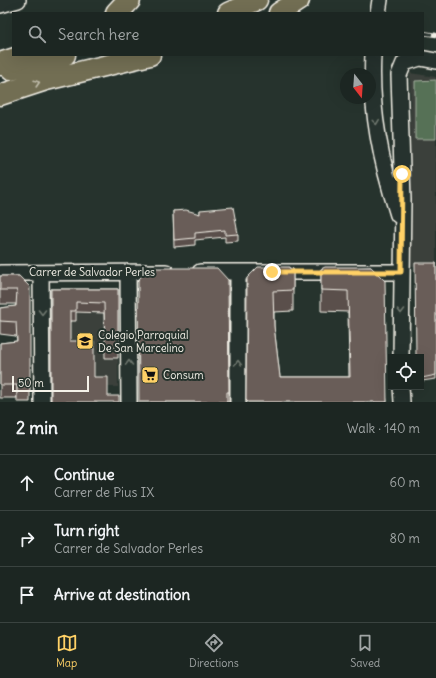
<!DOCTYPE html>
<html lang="en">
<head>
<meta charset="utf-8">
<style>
  body { margin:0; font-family:Delius,sans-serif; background:#252e2a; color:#f1f3f6 }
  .controls { position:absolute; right:12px; bottom:12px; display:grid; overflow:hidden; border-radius:0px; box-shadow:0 4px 16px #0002 }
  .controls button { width:36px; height:36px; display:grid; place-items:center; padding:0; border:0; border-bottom:1px solid #3a4340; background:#1c2622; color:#f1f3f6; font:20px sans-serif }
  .compass { position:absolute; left:340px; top:68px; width:36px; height:36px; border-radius:50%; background:#1c2622; box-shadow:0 4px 16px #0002; rotate:163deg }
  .scale { position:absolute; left:12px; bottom:10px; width:77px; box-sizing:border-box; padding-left:4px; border:2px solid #f4f1e8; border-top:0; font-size:11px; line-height:14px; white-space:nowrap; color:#f4f1e8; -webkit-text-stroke:3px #26332d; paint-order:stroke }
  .stop { position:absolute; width:12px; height:12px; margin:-9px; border:3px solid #ffd166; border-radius:50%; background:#fff }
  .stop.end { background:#ffd166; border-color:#fff; box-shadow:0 1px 4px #0008 }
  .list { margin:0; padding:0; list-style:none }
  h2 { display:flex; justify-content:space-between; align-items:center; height:52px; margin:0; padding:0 16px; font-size:17px }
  h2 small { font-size:13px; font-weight:400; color:#a0a5a5 }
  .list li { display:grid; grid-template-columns:26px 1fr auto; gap:12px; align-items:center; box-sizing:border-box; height:56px; padding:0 16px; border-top:1px solid #3a4340 }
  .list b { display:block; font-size:15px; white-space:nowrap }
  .list p { margin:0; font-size:13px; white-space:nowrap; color:#a0a5a5 }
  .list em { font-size:13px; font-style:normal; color:#a0a5a5 }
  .icon { flex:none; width:22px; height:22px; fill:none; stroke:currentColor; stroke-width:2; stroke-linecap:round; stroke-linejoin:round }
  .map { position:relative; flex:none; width:436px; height:402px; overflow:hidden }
  .search { position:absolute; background:#1c2622; box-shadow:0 4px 16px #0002; left:12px; right:12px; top:12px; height:44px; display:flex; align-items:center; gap:10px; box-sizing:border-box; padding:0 14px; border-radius:0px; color:#a0a5a5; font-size:15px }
  .sheet { height:220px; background:#1c2622 }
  nav { display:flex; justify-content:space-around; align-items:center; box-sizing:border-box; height:56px; border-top:1px solid #3a4340; background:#1c2622; font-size:11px; color:#a0a5a5 }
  nav a { display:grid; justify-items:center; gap:2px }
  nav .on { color:#ffd166 }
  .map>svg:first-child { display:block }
</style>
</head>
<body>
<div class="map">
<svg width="436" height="402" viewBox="0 0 436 402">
  <rect width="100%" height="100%" fill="#26332d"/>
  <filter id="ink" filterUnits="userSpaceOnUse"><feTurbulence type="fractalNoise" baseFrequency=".025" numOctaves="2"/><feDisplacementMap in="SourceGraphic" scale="8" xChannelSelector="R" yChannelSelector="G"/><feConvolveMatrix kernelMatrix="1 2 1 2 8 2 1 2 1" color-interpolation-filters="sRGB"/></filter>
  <g filter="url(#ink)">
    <path fill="#3a403a" d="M410 73 436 77V266H411Z
      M76 299H118V387H94L70 357H51V325L70 321Z"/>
    <path fill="#577157" stroke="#a6b1a0" d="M436 80V139H415V81Z"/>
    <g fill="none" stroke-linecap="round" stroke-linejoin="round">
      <defs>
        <path id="minor" d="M0 5 18 0
          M378 13 380 0
          M373 55C370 110 381 162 398 215
          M128 272 129 402
          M200 272H401
          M0 273 166 272
          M41 273 42 402
          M401 357 403 200 399 75 404 63 420 58 436 61
          M401 387 402 402
          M238 402V272"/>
        <path id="major" d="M228 13 257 0
          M279 13 299 0
          M11 70 65 55
          M0 95 46 80 150 55"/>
        <path id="highway" d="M117 13 129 0
          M0 64 28 55"/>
      </defs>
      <use href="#minor" stroke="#f4f1e8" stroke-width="18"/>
      <use href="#major" stroke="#f4f1e8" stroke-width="23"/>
      <use href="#highway" stroke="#f4f1e8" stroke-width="25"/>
      <use href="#minor" stroke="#26332d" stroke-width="15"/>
      <use href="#major" stroke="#726e52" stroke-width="20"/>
      <use href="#highway" stroke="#726e52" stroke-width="22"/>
      <defs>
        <path id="rail" d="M423 33 436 35"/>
      </defs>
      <use href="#rail" stroke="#f4f1e8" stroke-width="4.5"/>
      <use href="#rail" stroke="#26332d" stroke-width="3" stroke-dasharray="9" stroke-linecap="butt"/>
    </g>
    <path fill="#5a504c" stroke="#f4f1e8" d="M200 210 238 234V241L225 242V237L195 240V245L174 247 173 211 200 214Z
      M436 263V379L422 381 421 379V357Z
      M371 267 387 402H246L247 278 289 268 293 269V311L274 312V326L280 377H349L348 312 321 311V269Z
      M0 276H19L17 398H0V343L17 341 16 336 0 334V308L16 306V304H0Z
      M228 280 229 402H139Z
      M51 289H118V358H105L104 313 76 312V321H70L51 402Z"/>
    <path fill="#695d58" stroke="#f4f1e8" d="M233 207 238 234 225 235V230L195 233V238L174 240 173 211 186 210 200 214V210Z
      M415 263H436V375L422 378 421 375V357H416Z
      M258 267H289V268L293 269V290L273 291 274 326 280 377H350L348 291 321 290V269L325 267H371L385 281 387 402H248L246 400 247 278Z
      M150 268H217L228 280 229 392H227V402H139L138 280Z
      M0 276H19L30 287V402H17V385H0V343L17 341 16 322 0 321V308L16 306 17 290H0Z
      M51 289H118V348H105L104 303 76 302V311H70V341H94V377H108V396H119V402H51Z"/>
    <defs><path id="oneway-chevron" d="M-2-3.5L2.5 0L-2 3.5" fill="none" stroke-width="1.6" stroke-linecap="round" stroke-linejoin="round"/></defs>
    <use stroke="#c0bdac" href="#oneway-chevron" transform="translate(37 83) rotate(-17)"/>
    <g stroke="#6e766e">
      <use href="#oneway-chevron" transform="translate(376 122) rotate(83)"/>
      <use href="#oneway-chevron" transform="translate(401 311) rotate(90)"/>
      <use href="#oneway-chevron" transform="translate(42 312) rotate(90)"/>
      <use href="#oneway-chevron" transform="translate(129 363) rotate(-91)"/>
      <use href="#oneway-chevron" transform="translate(238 363) rotate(-90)"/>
    </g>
  </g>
  <g fill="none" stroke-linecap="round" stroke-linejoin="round" filter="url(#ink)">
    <path stroke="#ffd166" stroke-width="5" d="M272 272H401L402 174"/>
  </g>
  <defs>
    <symbol id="school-square" viewBox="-11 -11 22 22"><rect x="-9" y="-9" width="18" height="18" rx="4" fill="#ffd166" stroke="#26332d"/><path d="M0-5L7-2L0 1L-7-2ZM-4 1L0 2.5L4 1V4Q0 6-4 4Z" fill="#111"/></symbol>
    <symbol id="supermarket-square" viewBox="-11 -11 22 22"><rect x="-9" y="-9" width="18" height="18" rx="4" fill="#ffd166" stroke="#26332d"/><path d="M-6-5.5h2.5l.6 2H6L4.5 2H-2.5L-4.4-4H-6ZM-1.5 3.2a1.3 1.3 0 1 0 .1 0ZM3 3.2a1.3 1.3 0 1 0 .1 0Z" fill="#111"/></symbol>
  </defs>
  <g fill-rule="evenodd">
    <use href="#school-square" x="75" y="331" width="20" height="20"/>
    <use href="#supermarket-square" x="140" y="365" width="20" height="20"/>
  </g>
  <g text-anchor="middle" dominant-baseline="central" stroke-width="4" stroke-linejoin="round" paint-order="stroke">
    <g font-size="11" fill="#f4f1e8" stroke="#26332d">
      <text x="92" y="272">Carrer de Salvador Perles</text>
    </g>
    <g font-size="11" fill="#f4f1e8" stroke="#26332d" text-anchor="start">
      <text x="98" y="335">Colegio Parroquial<tspan x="98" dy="13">De San Marcelino</tspan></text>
      <text x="163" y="375">Consum</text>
    </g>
  </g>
</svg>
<div class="controls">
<button><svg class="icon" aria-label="locate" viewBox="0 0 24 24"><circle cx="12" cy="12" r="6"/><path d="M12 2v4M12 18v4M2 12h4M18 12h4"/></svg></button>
</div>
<svg class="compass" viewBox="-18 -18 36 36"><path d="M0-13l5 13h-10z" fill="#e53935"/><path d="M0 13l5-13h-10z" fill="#a0a5a5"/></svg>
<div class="scale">50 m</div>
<div class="stop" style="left:402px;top:174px"></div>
<div class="stop end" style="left:272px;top:272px"></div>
<div class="search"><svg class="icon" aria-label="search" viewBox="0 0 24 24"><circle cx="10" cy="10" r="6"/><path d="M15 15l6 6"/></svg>Search here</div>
</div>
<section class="sheet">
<h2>2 min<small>Walk · 140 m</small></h2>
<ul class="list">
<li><svg class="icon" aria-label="ahead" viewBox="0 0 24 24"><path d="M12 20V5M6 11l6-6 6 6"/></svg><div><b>Continue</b><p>Carrer de Pius IX</p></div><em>60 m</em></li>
<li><svg class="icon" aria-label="right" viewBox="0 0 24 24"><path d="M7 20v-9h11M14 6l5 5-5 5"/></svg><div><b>Turn right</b><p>Carrer de Salvador Perles</p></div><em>80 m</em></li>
<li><svg class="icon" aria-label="arrive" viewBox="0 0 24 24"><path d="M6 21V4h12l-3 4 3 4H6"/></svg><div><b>Arrive at destination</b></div></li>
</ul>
</section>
<nav>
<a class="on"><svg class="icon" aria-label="map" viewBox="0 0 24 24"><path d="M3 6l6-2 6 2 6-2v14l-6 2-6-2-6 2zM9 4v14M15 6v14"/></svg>Map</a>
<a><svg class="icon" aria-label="directions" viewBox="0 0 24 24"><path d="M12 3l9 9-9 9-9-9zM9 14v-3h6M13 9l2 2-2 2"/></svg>Directions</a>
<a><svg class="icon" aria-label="saved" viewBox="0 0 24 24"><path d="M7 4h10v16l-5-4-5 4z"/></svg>Saved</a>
</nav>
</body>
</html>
